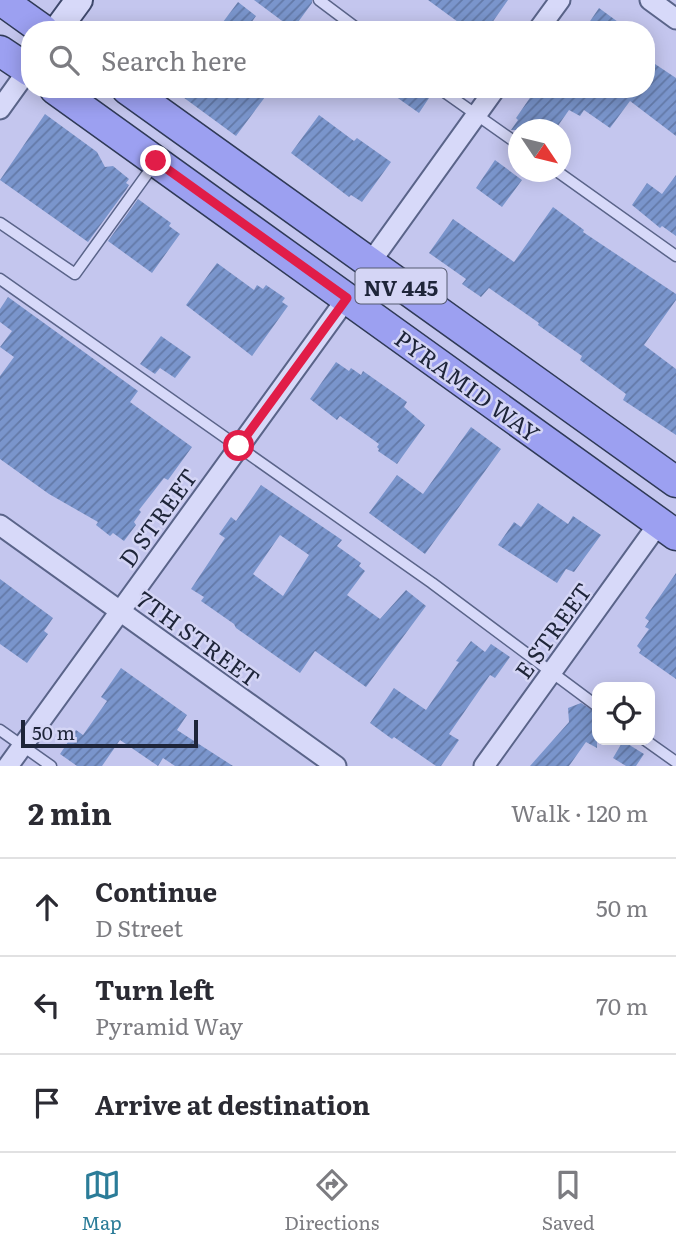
<!DOCTYPE html>
<html lang="en">
<head>
<meta charset="utf-8">
<style>
  body { margin:0; font-family:Literata,serif; background:#f7f7f7; color:#2b2b33 }
  .controls { position:absolute; right:21px; bottom:21px; display:grid; overflow:hidden; border-radius:14px; box-shadow:0 4px 18px #0003 }
  .controls button { width:63px; height:63px; display:grid; place-items:center; padding:0; border:0; border-bottom:2px solid #e1e1e2; background:#fff; color:#2b2b33; font:35px sans-serif }
  .compass { position:absolute; left:508px; top:119px; width:63px; height:63px; border-radius:50%; background:#fff; box-shadow:0 4px 18px #0003; rotate:125deg }
  .scale { position:absolute; left:21px; bottom:18px; width:177px; box-sizing:border-box; padding-left:7px; border:4px solid #1e2539; border-top:0; font-size:19px; line-height:24px; white-space:nowrap; color:#1e2539; -webkit-text-stroke:5px #d4d5f5; paint-order:stroke }
  .stop { position:absolute; width:21px; height:21px; margin:-16px; border:5px solid #e11d48; border-radius:50%; background:#fff }
  .stop.end { background:#e11d48; border-color:#fff; box-shadow:0 2px 7px #0008 }
  .list { margin:0; padding:0; list-style:none }
  h2 { display:flex; justify-content:space-between; align-items:center; height:91px; margin:0; padding:0 28px; font-size:30px }
  h2 small { font-size:23px; font-weight:400; color:#7c7c81 }
  .list li { display:grid; grid-template-columns:46px 1fr auto; gap:21px; align-items:center; box-sizing:border-box; height:98px; padding:0 28px; border-top:2px solid #e1e1e2 }
  .list b { display:block; font-size:26px; white-space:nowrap }
  .list p { margin:0; font-size:23px; white-space:nowrap; color:#7c7c81 }
  .list em { font-size:23px; font-style:normal; color:#7c7c81 }
  .icon { flex:none; width:38px; height:38px; fill:none; stroke:currentColor; stroke-width:2; stroke-linecap:round; stroke-linejoin:round }
  .map { position:relative; flex:none; width:676px; height:766px; overflow:hidden }
  .search { position:absolute; background:#fff; box-shadow:0 4px 18px #0003; left:21px; right:21px; top:21px; height:77px; display:flex; align-items:center; gap:18px; box-sizing:border-box; padding:0 24px; border-radius:28px; color:#7c7c81; font-size:26px }
  .sheet { height:385px; background:#fff }
  nav { display:flex; justify-content:space-around; align-items:center; box-sizing:border-box; height:98px; border-top:2px solid #e1e1e2; background:#fff; font-size:19px; color:#7c7c81 }
  nav a { display:grid; justify-items:center; gap:4px }
  nav .on { color:#2b7c98 }
  .map>svg:first-child { display:block }
</style>
</head>
<body>
<div class="map">
<svg width="676" height="766" viewBox="0 0 676 766">
  <defs>
    <pattern id="building-hatch" width="6" height="6" patternUnits="userSpaceOnUse" patternTransform="scale(1.75)"><rect width="6" height="6" fill="#7a95cc"/><path d="M-1 1l2-2M0 6l6-6M5 7l2-2" fill="none" stroke="#6379a7"/></pattern>
  </defs>
  <rect width="100%" height="100%" fill="#c4c6ee"/>
  <path fill="url(#building-hatch)" fill-rule="evenodd" d="M254 0H312V3L293 29Z
    M428 0H508L487 30H469Z
    M238 2 256 16 246 30H217Z
    M599 8 629 30H584Z
    M646 58 676 78V136L630 101 610 128 584 110 580 116 569 110 555 130H511L518 120 516 118 536 89H646Z
    M172 89H271L236 136Z
    M385 89H433V92L419 113Z
    M45 114 97 152 105 167 113 166 129 179 126 183 129 185 126 190 88 242 0 180Z
    M319 115 354 141 357 138 391 162 362 202 351 195 349 197 291 153Z
    M495 160 522 180 502 207 476 188Z
    M676 175V236L662 226 660 228 632 205 647 183 662 194Z
    M138 199 171 223 169 226 180 234 152 273 108 241Z
    M553 207 584 230 583 232 676 294V300L644 345 676 369V435L623 400 626 394 580 360 582 356 538 325 539 323 489 288 481 297 462 284 466 279 429 253 453 219 514 262Z
    M217 263 254 290 257 285 263 289 266 285 285 298 282 302 288 306 252 356 186 305Z
    M8 297 138 391 130 402 192 447 168 480 164 478 139 510 141 512 134 522 136 525 124 541 113 533 110 536 96 525 98 522 49 494 0 459V376L14 357 0 347 12 331 0 322V309Z
    M161 336 191 357 175 378 160 368 155 374 140 364Z
    M336 362 349 371 351 368 361 375 363 371 407 402 404 407 425 425 397 464 378 451 379 449 377 447 379 444 340 416 337 420 310 399Z
    M471 427 501 449 425 554 369 513 397 475 423 494Z
    M261 485 342 540 337 546 361 563 359 566 365 571 347 595 380 619 406 590 426 606 366 687 315 651 300 673 236 628 234 624 201 601 204 597 191 589 225 538 219 534 231 517 236 521ZM280 535 309 555 283 596 253 574Z
    M538 503 568 524 573 516 601 535 574 572 566 569 557 583 498 545 514 522 521 527Z
    M676 573V679L639 653 641 650 637 646 649 629 645 627 649 621 645 618Z
    M0 579 53 618 44 631 48 634 27 663 0 644Z
    M471 641 485 652 491 644 510 657 495 678 490 675 449 734 459 740 441 766H436L394 737 392 739 370 723 394 688 426 710 459 662 456 661Z
    M121 668 187 715 177 730 233 766H175L163 758 158 766 120 740 102 766H77L60 754 76 730 83 735 107 701 101 697Z
    M581 703 597 713V748L586 742 569 766H530L569 722 568 708Z
    M623 741 644 754 636 766H626L613 758Z"/>
  <g fill="none" stroke-linecap="round" stroke-linejoin="round">
    <defs>
      <path id="lane" d="M319 0 359 30
        M440 89 518 144
        M558 172 676 256
        M0 223 75 274 155 163
        M0 279 432 583 597 706
        M0 730 51 766
        M645 740 676 762"/>
      <path id="street" d="M650 0 676 19
        M538 30 560 0
        M0 109 28 70
        M370 263 495 89
        M0 525 336 766
        M8 766 347 298
        M484 766 659 523"/>
      <path id="secondary" d="M57 30 79 0"/>
      <path id="primary" d="M1 0 43 30
        M0 51 30 71
        M55 89 676 535
        M127 89 676 482"/>
    </defs>
    <use href="#lane" stroke="#5a6489" stroke-width="13"/>
    <use href="#street" stroke="#5a6489" stroke-width="23"/>
    <use href="#secondary" stroke="#3e486b" stroke-width="30"/>
    <use href="#primary" stroke="#2f3a57" stroke-width="33"/>
    <use href="#lane" stroke="#d7d9f9" stroke-width="10"/>
    <use href="#street" stroke="#d7d9f9" stroke-width="19"/>
    <use href="#secondary" stroke="#d7d9f9" stroke-width="26"/>
    <use href="#primary" stroke="#9ca0f1" stroke-width="30"/>
  </g>
  <g fill="none" stroke-linecap="round" stroke-linejoin="round">
    <path stroke="#e11d48" stroke-width="9" d="M156 161 347 298 239 446"/>
  </g>
  <g text-anchor="middle" dominant-baseline="central" stroke-width="5" stroke-linejoin="round" paint-order="stroke">
    <rect fill="#d4d5f5" stroke="#555a71" stroke-width="2" x="355.5" y="268.5" width="91" height="35" rx="5"/>
    <g font-size="21" font-weight="bold" fill="#1e2539">
      <text x="401" y="286">NV 445</text>
    </g>
    <g font-size="23" fill="#1e2539" stroke="#d4d5f5">
      <text transform="translate(468 385) rotate(36)">PYRAMID WAY</text>
      <text transform="translate(157 517) rotate(-54)">D STREET</text>
      <text transform="translate(552 630) rotate(-54)">E STREET</text>
      <text transform="translate(199 638) rotate(36)">7TH STREET</text>
    </g>
  </g>
</svg>
<div class="controls">
<button><svg class="icon" aria-label="locate" viewBox="0 0 24 24"><circle cx="12" cy="12" r="6"/><path d="M12 2v4M12 18v4M2 12h4M18 12h4"/></svg></button>
</div>
<svg class="compass" viewBox="-18 -18 36 36"><path d="M0-13l5 13h-10z" fill="#e53935"/><path d="M0 13l5-13h-10z" fill="#7c7c81"/></svg>
<div class="scale">50 m</div>
<div class="stop" style="left:239px;top:446px"></div>
<div class="stop end" style="left:156px;top:161px"></div>
<div class="search"><svg class="icon" aria-label="search" viewBox="0 0 24 24"><circle cx="10" cy="10" r="6"/><path d="M15 15l6 6"/></svg>Search here</div>
</div>
<section class="sheet">
<h2>2 min<small>Walk · 120 m</small></h2>
<ul class="list">
<li><svg class="icon" aria-label="ahead" viewBox="0 0 24 24"><path d="M12 20V5M6 11l6-6 6 6"/></svg><div><b>Continue</b><p>D Street</p></div><em>50 m</em></li>
<li><svg class="icon" aria-label="left" viewBox="0 0 24 24"><path d="M17 20v-9H6M10 6l-5 5 5 5"/></svg><div><b>Turn left</b><p>Pyramid Way</p></div><em>70 m</em></li>
<li><svg class="icon" aria-label="arrive" viewBox="0 0 24 24"><path d="M6 21V4h12l-3 4 3 4H6"/></svg><div><b>Arrive at destination</b></div></li>
</ul>
</section>
<nav>
<a class="on"><svg class="icon" aria-label="map" viewBox="0 0 24 24"><path d="M3 6l6-2 6 2 6-2v14l-6 2-6-2-6 2zM9 4v14M15 6v14"/></svg>Map</a>
<a><svg class="icon" aria-label="directions" viewBox="0 0 24 24"><path d="M12 3l9 9-9 9-9-9zM9 14v-3h6M13 9l2 2-2 2"/></svg>Directions</a>
<a><svg class="icon" aria-label="saved" viewBox="0 0 24 24"><path d="M7 4h10v16l-5-4-5 4z"/></svg>Saved</a>
</nav>
</body>
</html>
